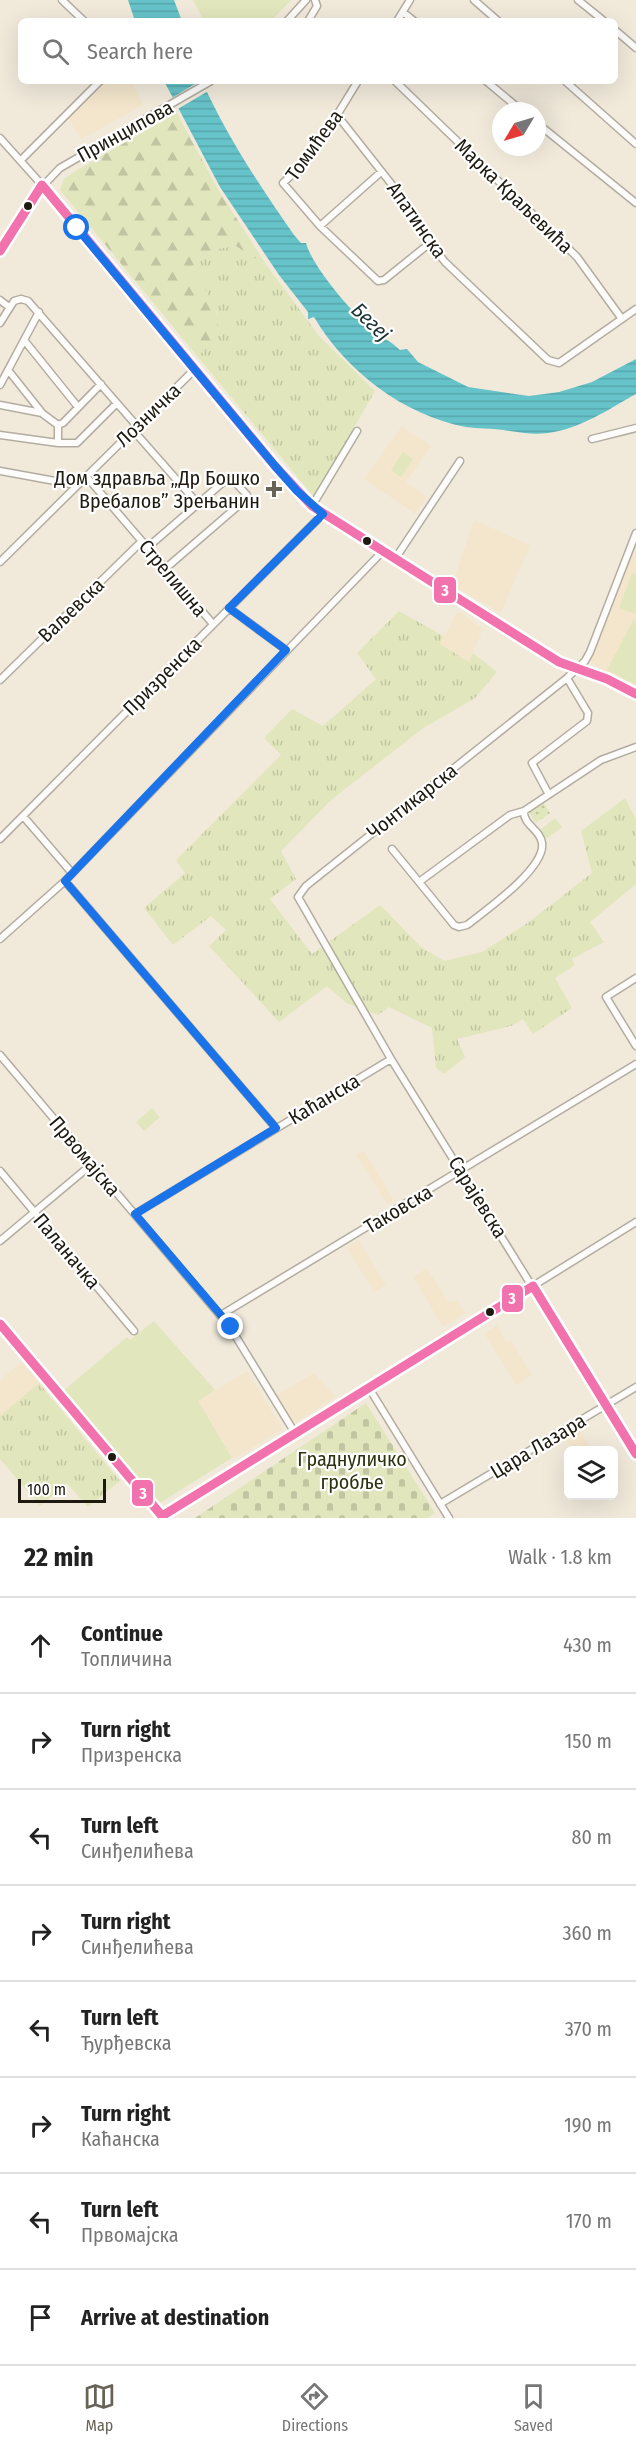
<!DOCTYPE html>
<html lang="en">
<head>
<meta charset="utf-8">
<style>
  body { margin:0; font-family:"Fira Sans Condensed",sans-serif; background:#f2f2f2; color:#222 }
  .controls { position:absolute; right:18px; bottom:18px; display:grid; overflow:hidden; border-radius:9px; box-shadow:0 6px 24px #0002 }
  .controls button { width:54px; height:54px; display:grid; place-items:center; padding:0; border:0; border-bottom:2px solid #e0e0e0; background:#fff; color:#222; font:30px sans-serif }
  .compass { position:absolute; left:492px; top:102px; width:54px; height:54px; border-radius:50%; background:#fff; box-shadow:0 6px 24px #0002; rotate:232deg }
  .scale { position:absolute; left:18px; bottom:15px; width:88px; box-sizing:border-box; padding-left:6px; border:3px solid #1f1a10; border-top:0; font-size:16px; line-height:21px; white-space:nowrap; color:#1f1a10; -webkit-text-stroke:4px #fff; paint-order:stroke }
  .stop { position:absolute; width:18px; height:18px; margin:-14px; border:4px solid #1a73e8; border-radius:50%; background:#fff }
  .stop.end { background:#1a73e8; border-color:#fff; box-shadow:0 2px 6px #0008 }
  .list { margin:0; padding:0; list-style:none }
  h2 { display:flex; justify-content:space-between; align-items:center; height:78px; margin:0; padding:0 24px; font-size:26px }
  h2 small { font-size:20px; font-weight:400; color:#767676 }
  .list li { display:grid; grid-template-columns:39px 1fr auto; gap:18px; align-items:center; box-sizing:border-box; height:96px; padding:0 24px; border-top:2px solid #e0e0e0 }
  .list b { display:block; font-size:22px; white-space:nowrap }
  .list p { margin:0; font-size:20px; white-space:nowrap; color:#767676 }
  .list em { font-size:20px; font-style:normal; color:#767676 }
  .icon { flex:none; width:33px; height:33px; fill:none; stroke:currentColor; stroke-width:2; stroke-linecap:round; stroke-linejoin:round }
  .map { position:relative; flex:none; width:636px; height:1518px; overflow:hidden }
  .search { position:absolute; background:#fff; box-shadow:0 6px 24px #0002; left:18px; right:18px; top:18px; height:66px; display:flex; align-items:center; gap:15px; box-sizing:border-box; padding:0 21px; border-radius:9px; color:#767676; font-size:22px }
  .sheet { height:846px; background:#fff }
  nav { display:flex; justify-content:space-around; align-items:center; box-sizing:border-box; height:84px; border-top:2px solid #e0e0e0; background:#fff; font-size:16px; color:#767676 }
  nav a { display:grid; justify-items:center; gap:3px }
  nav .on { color:#686357 }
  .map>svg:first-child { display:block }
</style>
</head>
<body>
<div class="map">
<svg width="636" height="1518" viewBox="0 0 636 1518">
  <defs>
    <pattern id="grass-tufts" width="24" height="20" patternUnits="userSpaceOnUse" patternTransform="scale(1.5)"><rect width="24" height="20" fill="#e1e6bc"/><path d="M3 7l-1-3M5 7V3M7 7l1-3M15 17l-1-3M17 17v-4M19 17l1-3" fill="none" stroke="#c1c5a1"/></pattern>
    <pattern id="forest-firs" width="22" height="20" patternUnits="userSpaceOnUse" patternTransform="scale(1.5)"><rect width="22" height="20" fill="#e1e6bc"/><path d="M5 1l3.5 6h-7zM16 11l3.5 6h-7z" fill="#c1c5a1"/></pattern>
    <pattern id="cemetery-stones" width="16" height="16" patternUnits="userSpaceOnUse" patternTransform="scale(1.5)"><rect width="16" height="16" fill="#e1e6bc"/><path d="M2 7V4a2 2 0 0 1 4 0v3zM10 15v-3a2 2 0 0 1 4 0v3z" fill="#c1c5a1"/></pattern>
    <pattern id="park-dots" width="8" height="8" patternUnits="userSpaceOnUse" patternTransform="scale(1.5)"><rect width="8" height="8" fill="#e1e6bc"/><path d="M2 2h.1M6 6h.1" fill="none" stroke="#c1c5a1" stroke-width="1.8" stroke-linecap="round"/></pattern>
    <pattern id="water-rules" width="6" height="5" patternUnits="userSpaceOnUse" patternTransform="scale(1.5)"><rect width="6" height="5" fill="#66c3c9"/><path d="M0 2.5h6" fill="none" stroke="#58a7ac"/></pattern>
  </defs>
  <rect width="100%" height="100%" fill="#f1eadb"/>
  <path fill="#f3e6cc" d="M103 81H131L143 105 82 139 67 118Z
    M402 426 431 446 406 482 427 497 415 514 364 479Z
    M474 520 530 545 501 613 452 585Z
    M636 540V689L602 670 589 660Z
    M458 611 483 629 469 662 440 643Z
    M364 1151 394 1200 387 1204 356 1155Z
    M359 1240 386 1285 374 1292 347 1248Z
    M427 1268 449 1303 457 1300 465 1313 443 1327 413 1277Z
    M497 1325 507 1343 511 1341 532 1375 516 1385 484 1333Z
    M21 1362 39 1383 0 1416V1380Z
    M247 1371 283 1429 233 1459 197 1401Z
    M314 1373 336 1397 294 1423 276 1395Z
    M579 1430 592 1450H573L565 1438Z"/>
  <path fill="url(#grass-tufts)" d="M236 246 268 267 319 336 375 391 314 497 198 357 210 341 218 314 199 282 193 266 215 249Z
    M399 611 443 636 440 644 469 662 473 653 497 672 475 698 422 729 331 800 281 851 296 879 270 899 312 954 380 905 421 947 444 961 482 952 529 922 592 873 581 831 625 798 636 819V884L590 922 604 942 572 959 575 965 555 978 572 1008 533 1034 523 1019 511 1026 457 1039 465 1057 444 1074 436 1068 432 1028 389 1007 378 1015 346 1003 327 986 279 1022 209 946 226 930 211 916 173 945 144 908 185 873 176 860 281 755 264 738 292 709 323 726 376 679 357 653Z
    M39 1383 120 1481 88 1507 67 1483 40 1506 0 1459V1416Z"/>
  <path fill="url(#forest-firs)" d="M177 113 219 191 267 266 236 246 215 249 193 266C200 286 223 308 217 330 214 339 204 349 198 357L60 190 64 179 77 170Z"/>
  <path fill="url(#cemetery-stones)" d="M366 1403 435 1513 428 1518H195Z"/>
  <path fill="url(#park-dots)" d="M543 802 550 813 536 823 529 812Z"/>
  <path fill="#e1e6bc" d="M193 0H291L271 21H204Z
    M403 452 413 459 401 477 391 470Z
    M632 573 636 574V614L619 608Z
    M633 620 636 622V685L607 670Z
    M555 818 562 827 546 839 540 830Z
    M152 1108 160 1117 144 1131 136 1122Z
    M154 1321 215 1390 198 1401 232 1458 158 1504 63 1391 127 1337 130 1340Z"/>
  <path fill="url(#water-rules)" d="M128 0H174L182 21H135Z
    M164 81H202C227 137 260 186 294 235L301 243H306C313 268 353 314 374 331 383 338 392 342 400 350L407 349 418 362 468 387 529 396 559 392 592 382 636 359V394C609 409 580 429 548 433 532 435 518 432 503 430 491 428 478 429 466 427 403 415 346 371 314 317L308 319V312L279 275 220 187Z"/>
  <path fill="#f1eadb" d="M200 81H206L210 90 176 110 170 99Z"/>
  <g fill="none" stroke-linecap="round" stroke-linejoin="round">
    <defs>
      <path id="minor" d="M62 0 84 21
        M474 0 498 21
        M578 0 604 21
        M403 12 414 21
        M287 21 306 0
        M308 21 317 6 315 0
        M397 21 410 0
        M615 30 636 48
        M358 81C336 116 315 155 283 183L320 226 378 281 384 280 430 243
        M395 81 577 257 622 319
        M486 81 522 111
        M565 81 636 144
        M337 115 404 200 430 243 445 262 548 360 559 363 636 309
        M537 123 636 203
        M0 138 42 185 275 466 312 506 383 551 559 662 607 679 636 694
        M21 160 100 81
        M320 226 381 172
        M0 251 37 192 60 168 211 81
        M0 300 9 307
        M0 323 14 301 21 299 28 301 136 425
        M24 340 78 407
        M8 370 43 414 58 425 63 423 101 384
        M0 385 39 312
        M0 405 42 413
        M132 429 198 504
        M0 435 58 443H77L117 403
        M592 439 636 428
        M58 443V425
        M0 471 77 485
        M86 476 213 624
        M312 506 357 431
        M636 533 590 652 585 661 567 678 306 886 298 897 391 1059 636 1454
        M148 547 228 478 232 479 247 495 246 499 166 568
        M395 559 460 461
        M0 562 194 370
        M229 608 286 650
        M0 680 142 541
        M548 793 532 763 583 724 587 721 588 713 567 678
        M524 811C523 825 540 829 542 843 546 868 485 911 467 925L459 927 454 925 419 882 510 815 524 811 601 760 636 747
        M23 816 72 873
        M0 839 323 514
        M392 849 419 882
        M65 881 276 1128
        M0 939 65 881 383 551
        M636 978 606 997 636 1046
        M0 1055 230 1327 295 1433
        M0 1171 134 1331
        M135 1214 391 1059
        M0 1241 92 1164
        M221 1315 636 1064
        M0 1324 163 1518
        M369 1388 449 1518
        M440 1504 636 1387
        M159 1518 636 1222"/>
    </defs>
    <use href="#minor" stroke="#b2aca1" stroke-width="9"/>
    <use href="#minor" stroke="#fdfcfa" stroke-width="6"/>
    <defs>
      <path id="bus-1" d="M0 251 42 185 275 466 312 506 383 551 559 662 607 679 636 694
        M0 1324 162 1516 533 1286 636 1454"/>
    </defs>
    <use href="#bus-1" stroke="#fff" stroke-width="14"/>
    <use href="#bus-1" stroke="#f172ac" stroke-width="9"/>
  </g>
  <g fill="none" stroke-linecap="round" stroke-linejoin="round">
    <path stroke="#1a73e8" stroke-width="8" d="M77 228 275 466 297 491 323 514 229 608 286 650 65 881 276 1128 135 1214 231 1327"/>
  </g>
  <g fill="#1f1a10" stroke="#fff" stroke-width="2">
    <circle cx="28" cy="206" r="5"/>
    <circle cx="367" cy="541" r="5"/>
    <circle cx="490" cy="1312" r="5"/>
    <circle cx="112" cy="1457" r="5"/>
  </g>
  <path fill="#686357" stroke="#fff" stroke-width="2" d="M271 480h6v6h6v6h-6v6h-6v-6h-6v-6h6z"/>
  <g text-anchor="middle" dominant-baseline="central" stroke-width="4.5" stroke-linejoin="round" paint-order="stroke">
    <g font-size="20" fill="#1f1a10" stroke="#fff">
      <text transform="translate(125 131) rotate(-29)">Принципова</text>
      <text transform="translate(314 145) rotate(-54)">Томићева</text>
      <text transform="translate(514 196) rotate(44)">Марка Краљевића</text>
      <text transform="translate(417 220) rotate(55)">Апатинска</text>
      <text transform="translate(148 415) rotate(-44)">Лозничка</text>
      <text transform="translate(173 578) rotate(50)">Стрелишна</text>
      <text transform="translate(71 610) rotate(-44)">Ваљевска</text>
      <text transform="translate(162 676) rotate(-45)">Призренска</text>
      <text transform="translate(412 801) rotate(-38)">Чонтикарска</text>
      <text transform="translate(324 1099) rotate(-31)">Каћанска</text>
      <text transform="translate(85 1156) rotate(50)">Првомајска</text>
      <text transform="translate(478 1197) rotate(58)">Сарајевска</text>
      <text transform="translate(398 1209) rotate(-31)">Таковска</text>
      <text transform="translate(67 1251) rotate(50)">Паланачка</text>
      <text transform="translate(538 1446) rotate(-31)">Цара Лазара</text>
    </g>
    <g font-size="20" fill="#1f1a10" stroke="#fff" text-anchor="end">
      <text x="260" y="478">Дом здравља „Др Бошко<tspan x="260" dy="23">Вребалов” Зрењанин</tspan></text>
    </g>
    <g font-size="20" fill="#2c320e" stroke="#fff">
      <text x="352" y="1459">Граднуличко<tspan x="352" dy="23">гробље</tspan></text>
    </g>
    <g font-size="21" font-style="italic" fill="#1b3134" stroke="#fff">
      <text transform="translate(371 322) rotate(44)">Бегеј</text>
    </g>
  </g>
  <g stroke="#fff" stroke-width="2">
    <rect x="433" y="576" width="24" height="28" rx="6" fill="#f172ac"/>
    <rect x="501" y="1284" width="23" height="29" rx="6" fill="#f172ac"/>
    <rect x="131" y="1479" width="23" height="28" rx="6" fill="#f172ac"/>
  </g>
  <g font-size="16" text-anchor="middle" font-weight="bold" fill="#fff">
    <text x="445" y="596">3</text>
    <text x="512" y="1304">3</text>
    <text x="143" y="1499">3</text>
  </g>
</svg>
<div class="controls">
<button><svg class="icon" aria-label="layers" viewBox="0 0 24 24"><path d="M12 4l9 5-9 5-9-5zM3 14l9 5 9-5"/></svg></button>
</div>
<svg class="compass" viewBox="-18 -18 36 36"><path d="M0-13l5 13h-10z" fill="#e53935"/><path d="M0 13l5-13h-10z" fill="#767676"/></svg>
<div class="scale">100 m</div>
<div class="stop" style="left:77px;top:228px"></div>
<div class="stop end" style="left:231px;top:1327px"></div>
<div class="search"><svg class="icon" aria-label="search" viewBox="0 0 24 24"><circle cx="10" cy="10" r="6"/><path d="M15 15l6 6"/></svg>Search here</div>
</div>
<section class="sheet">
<h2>22 min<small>Walk · 1.8 km</small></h2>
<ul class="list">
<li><svg class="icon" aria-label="ahead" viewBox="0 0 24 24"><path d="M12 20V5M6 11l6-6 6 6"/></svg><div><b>Continue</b><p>Топличина</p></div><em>430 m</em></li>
<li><svg class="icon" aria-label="right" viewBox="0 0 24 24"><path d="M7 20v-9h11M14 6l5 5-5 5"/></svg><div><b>Turn right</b><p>Призренска</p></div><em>150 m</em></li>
<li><svg class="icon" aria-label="left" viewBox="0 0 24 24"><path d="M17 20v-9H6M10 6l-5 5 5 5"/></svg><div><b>Turn left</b><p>Синђелићева</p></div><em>80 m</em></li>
<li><svg class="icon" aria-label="right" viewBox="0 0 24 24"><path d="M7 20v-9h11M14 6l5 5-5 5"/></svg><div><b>Turn right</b><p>Синђелићева</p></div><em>360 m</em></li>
<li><svg class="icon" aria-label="left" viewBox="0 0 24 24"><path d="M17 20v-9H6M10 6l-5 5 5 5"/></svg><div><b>Turn left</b><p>Ђурђевска</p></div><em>370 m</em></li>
<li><svg class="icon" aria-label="right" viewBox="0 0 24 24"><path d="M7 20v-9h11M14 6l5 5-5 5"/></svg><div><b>Turn right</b><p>Каћанска</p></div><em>190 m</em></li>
<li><svg class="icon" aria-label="left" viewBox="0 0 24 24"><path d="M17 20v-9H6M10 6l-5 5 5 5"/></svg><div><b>Turn left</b><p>Првомајска</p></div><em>170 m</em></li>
<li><svg class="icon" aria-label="arrive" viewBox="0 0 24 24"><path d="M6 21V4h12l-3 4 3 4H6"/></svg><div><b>Arrive at destination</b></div></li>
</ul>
</section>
<nav>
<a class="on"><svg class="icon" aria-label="map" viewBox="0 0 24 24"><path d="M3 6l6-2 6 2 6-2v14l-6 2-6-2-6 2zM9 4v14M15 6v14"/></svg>Map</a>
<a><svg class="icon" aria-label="directions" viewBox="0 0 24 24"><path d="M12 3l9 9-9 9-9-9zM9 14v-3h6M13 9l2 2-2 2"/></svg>Directions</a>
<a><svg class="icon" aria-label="saved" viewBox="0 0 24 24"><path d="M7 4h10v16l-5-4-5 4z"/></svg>Saved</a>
</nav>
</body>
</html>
